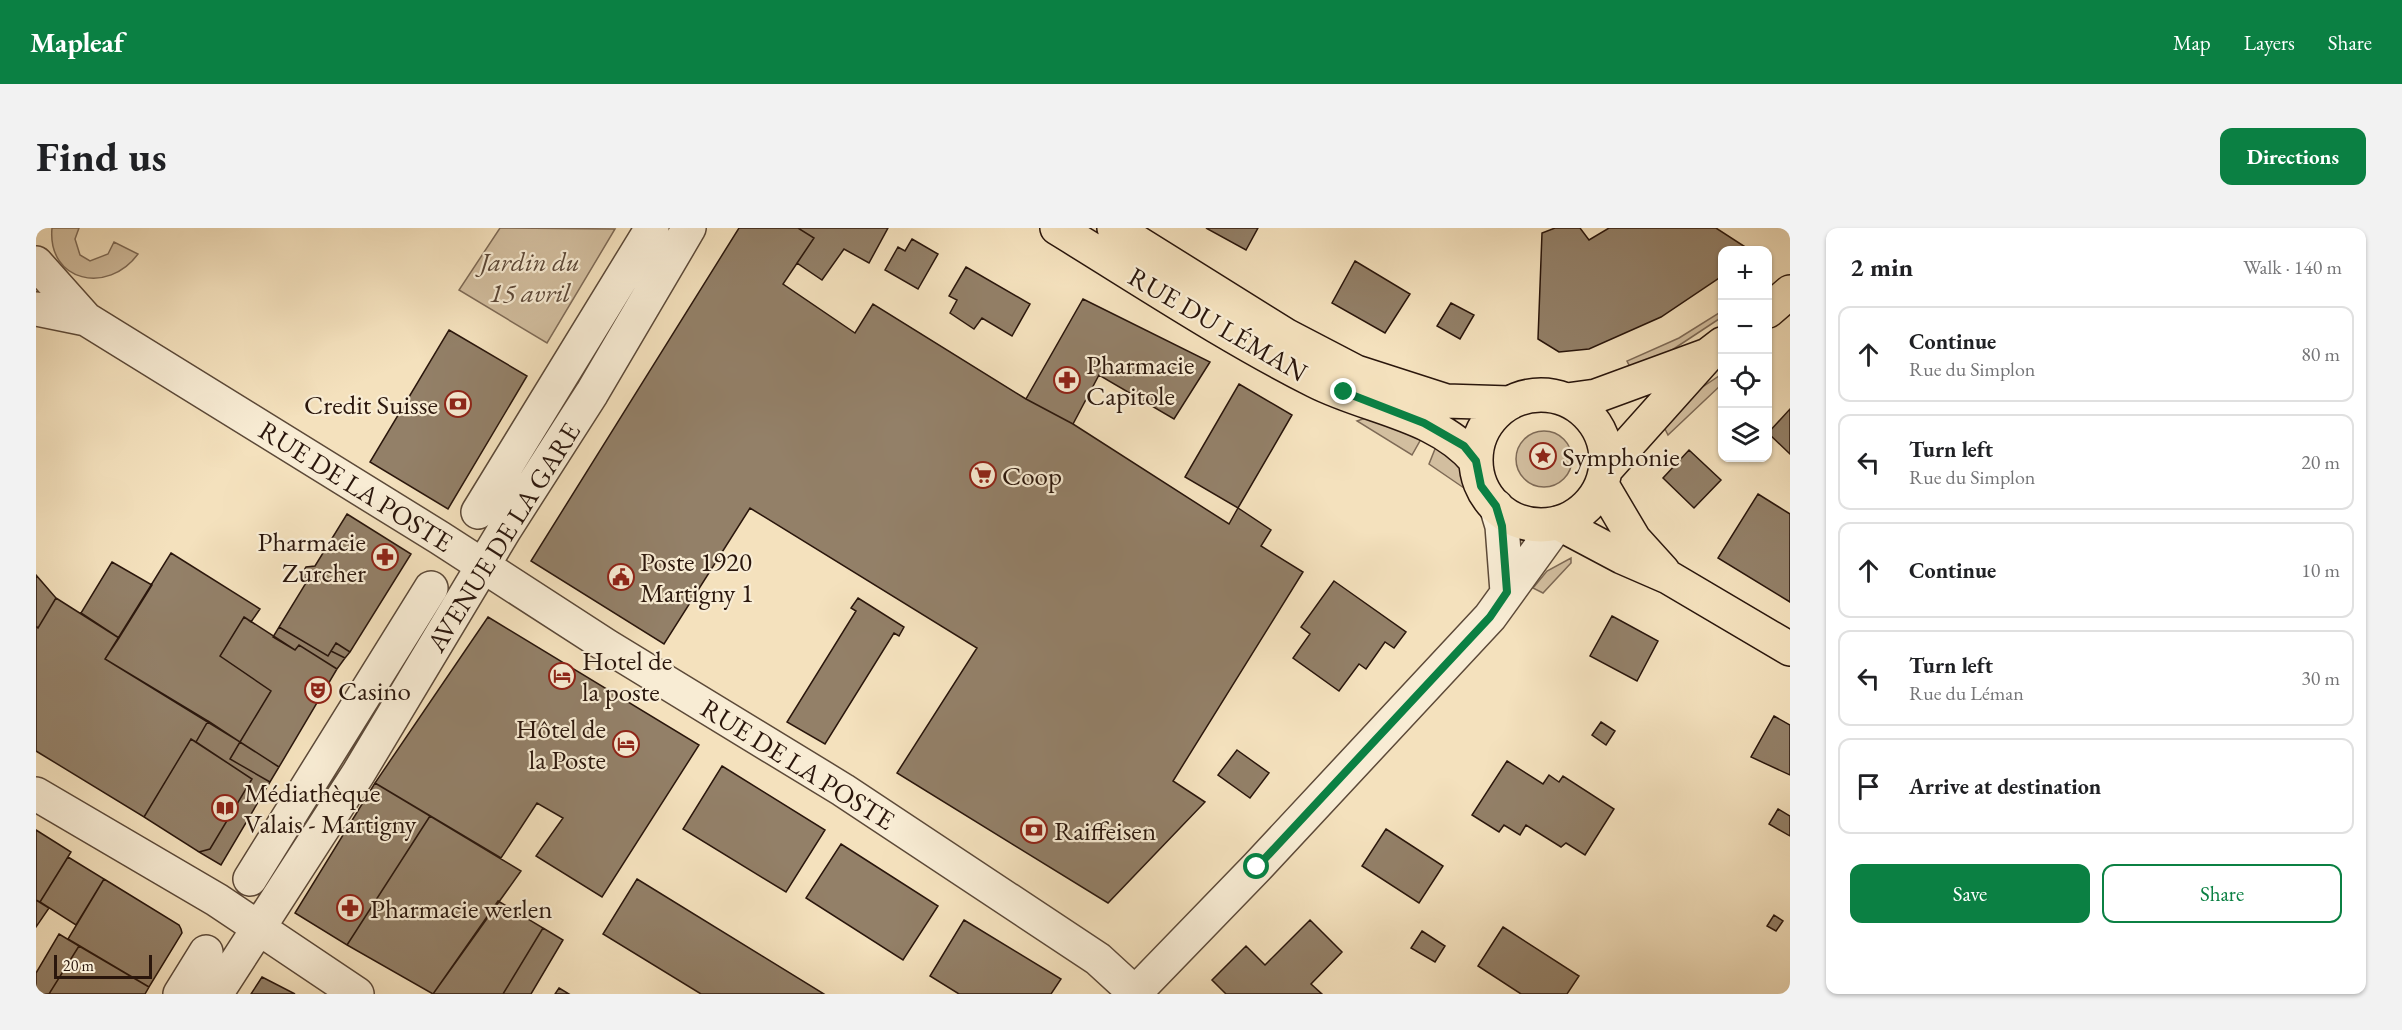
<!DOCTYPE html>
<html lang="en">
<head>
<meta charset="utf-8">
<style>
  body { margin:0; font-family:"EB Garamond",serif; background:#f2f2f2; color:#202124 }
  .controls { position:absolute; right:18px; top:18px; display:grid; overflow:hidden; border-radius:12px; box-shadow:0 2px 4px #0004 }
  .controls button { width:54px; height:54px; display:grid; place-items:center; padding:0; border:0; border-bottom:2px solid #e0e0e0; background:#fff; color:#202124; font:30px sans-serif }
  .scale { position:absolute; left:18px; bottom:15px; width:98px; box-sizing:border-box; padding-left:6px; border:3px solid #2a160c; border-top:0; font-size:16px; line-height:21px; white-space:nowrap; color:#2a160c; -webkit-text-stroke:4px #f8ecd4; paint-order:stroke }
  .stop { position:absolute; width:18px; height:18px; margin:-14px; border:4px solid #0b8043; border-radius:50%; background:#fff }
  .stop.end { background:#0b8043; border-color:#fff; box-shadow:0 2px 6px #0008 }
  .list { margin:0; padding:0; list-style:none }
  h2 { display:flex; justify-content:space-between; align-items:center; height:78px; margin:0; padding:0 24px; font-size:26px }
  h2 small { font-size:20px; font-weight:400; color:#757577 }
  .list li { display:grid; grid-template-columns:39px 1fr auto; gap:18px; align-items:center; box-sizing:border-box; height:96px; margin:0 12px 12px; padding:0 12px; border:2px solid #e0e0e0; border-radius:12px }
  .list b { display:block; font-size:22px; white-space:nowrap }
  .list p { margin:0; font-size:20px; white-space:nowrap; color:#757577 }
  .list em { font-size:20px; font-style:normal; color:#757577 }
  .actions { display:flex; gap:12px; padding:18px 24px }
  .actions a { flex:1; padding:14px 0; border:2px solid #0b8043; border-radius:12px; text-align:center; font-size:21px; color:#0b8043 }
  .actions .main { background:#0b8043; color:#fff }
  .icon { flex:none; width:33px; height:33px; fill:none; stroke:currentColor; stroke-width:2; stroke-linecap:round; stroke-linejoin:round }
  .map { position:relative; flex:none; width:1754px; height:766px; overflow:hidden; border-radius:12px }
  header { display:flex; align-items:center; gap:36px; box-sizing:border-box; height:84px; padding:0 30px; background:#0b8043; color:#fff }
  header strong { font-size:28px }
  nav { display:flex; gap:33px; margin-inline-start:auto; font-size:21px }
  .intro { display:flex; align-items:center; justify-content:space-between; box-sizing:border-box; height:144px; padding:0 36px }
  h1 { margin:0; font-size:42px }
  .button { padding:15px 27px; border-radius:12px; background:#0b8043; color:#fff; font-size:21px; font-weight:700 }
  main { display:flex; gap:36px; padding:0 36px }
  aside { flex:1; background:#fff; border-radius:12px; box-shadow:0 2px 4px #0004 }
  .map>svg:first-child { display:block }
</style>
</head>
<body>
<header>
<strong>Mapleaf</strong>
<nav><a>Map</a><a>Layers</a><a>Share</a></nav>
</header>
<div class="intro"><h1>Find us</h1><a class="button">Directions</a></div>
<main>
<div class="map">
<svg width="1754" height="766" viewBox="0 0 1754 766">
  <rect width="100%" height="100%" fill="#f4e1bd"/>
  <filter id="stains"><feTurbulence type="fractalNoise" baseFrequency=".00333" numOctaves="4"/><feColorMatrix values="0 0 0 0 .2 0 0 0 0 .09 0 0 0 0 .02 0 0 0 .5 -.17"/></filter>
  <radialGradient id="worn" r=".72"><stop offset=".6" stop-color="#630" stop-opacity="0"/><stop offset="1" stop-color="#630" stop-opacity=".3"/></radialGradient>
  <path fill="#d2be9f" stroke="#7e6a56" stroke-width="1.5" d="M16 0H43L39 11 44 27 54 33 72 26 78 14 102 26C72 67 11 54 16 0Z
    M464 0 579 1 511 115 423 62Z
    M1686 83V89L1633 124 1596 143 1591 133 1643 110Z
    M1686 146V156L1632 207 1625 193 1656 166Z
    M1338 187 1385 211 1376 227 1321 193Z
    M1480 231a28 28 0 1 1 56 0a28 28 0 1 1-56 0Z
    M1401 216 1424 239 1430 259 1428 260 1393 236Z
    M1535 330V335L1507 365 1497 360 1511 343Z"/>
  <path fill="#938068" stroke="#2a160c" stroke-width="1.5" d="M703 0H762L778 10 747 56 819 105 837 76 990 171 1037 196 1193 296 1202 280 1235 302 1225 318 1267 344 1137 553 1169 574 1072 675 861 545 941 420 714 280 628 416 495 333Z
    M762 0H852L833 35 808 21 786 52 761 35 778 10Z
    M1170 0H1222L1210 22Z
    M1519 0H1544L1553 12 1573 0H1680L1714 22H1686V48L1625 89 1553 121 1523 124 1502 111 1506 5Z
    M876 11 902 26 882 61 849 42 862 19 869 23Z
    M1319 33 1374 66 1349 105 1296 75Z
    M930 39 994 76 976 108 946 90 938 101 914 85 921 72 913 68Z
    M1047 71 1174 134 1138 191 1063 147 1037 196 990 171Z
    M1415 75 1438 87 1424 111 1401 98Z
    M413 102 491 148 412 281 334 234Z
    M1203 156 1256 187 1202 280 1149 249Z
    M1754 181V226L1732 205Z
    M1653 222 1685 252 1658 280 1627 250Z
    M1722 266 1754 286V374L1682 330Z
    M311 286 375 326 314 424 300 415 292 428 243 399 270 355 267 344 270 339 279 338Z
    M135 325 224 381 215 394 208 389 184 428 235 463 204 514 69 431Z
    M76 334 116 357 83 410 45 385Z
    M0 347 20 370 2 400 0 398Z
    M1298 353 1370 404 1358 420 1349 414 1330 441 1323 436 1303 463 1257 430 1274 406 1265 399Z
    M20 370 83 410 69 431 172 493 160 514 155 511 108 589 0 523V398L2 400Z
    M822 370 868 399 863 408 858 405 789 516 751 494 820 383 815 380Z
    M1576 388 1622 413 1601 453 1554 428Z
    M208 389 259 422 263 417 301 441 243 539 204 514 235 463 184 428Z
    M452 389 663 517 566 669 500 628 527 590 501 575 465 630 339 555Z
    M243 399 292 428 295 423 309 430 301 441 263 417 259 422 237 409Z
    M300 415 314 424 309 430 295 423Z
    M1738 488 1754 497V547L1715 529Z
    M172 493 204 514 194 531 234 554 185 637 163 624 174 621 216 551 160 514Z
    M1565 494 1579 503 1570 517 1556 507Z
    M155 511 216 551 174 621 163 624 108 589Z
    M204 514 243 539 234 554 194 531Z
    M1201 522 1233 545 1214 570 1182 547Z
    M1471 533 1507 556 1513 547 1523 554 1527 548 1578 581 1549 627 1530 615 1525 619 1490 597 1484 607 1468 597 1463 604 1436 587Z
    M686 538 789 602 750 664 647 601Z
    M339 555 394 588 311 717 259 685Z
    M1742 581 1754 588V608L1733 596Z
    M394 588 485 643 397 766 311 717Z
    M1350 601 1407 638 1383 675 1326 638Z
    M0 602 35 624 4 674 0 672Z
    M805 616 902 678 867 732 770 670Z
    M32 629 68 651 40 697 4 674Z
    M68 651 143 697 145 701 146 705 113 759 32 711Z
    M601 651 788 766H665L567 706Z
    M0 672 13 680 0 699Z
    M462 673 507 700 467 766H397Z
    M1738 687 1747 693 1740 703 1731 698Z
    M928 692 1025 751 1015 766H923L894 748Z
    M1274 692 1306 724 1275 756 1286 766H1190L1176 752 1210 718 1229 737Z
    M1467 699 1543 748 1531 766H1485L1442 738Z
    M507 700 527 712 495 766H467Z
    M1386 703 1409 718 1399 734 1375 720Z
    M23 706 43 718 13 766H0V745Z
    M43 718 113 759 109 766H13Z
    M226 749 259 766H215Z
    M523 760 533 766H519Z"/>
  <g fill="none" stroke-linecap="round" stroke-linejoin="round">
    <defs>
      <path id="minor" d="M0 35 50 91 404 310 571 418 807 562 1062 731 1099 765
        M0 81 50 91
        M1460 278 1466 298 1471 364
        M442 284 616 0
        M0 566 181 672 321 766
        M214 651 395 360
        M144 766 170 724
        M180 766 322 546 469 301 556 165 653 0
        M1098 766 1221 639 1454 389 1522 295"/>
      <path id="major" d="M1021 0C1106 52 1190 108 1279 153 1332 180 1401 186 1440 233
        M1078 0 1251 108 1320 144 1410 173 1474 175
        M1732 83 1754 64
        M1440 232a65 65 0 1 1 130 0a65 65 0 1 1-130 0Z
        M1531 172 1560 168 1669 128
        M1571 240 1673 126 1686 116
        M1566 257 1598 311 1627 343
        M1522 295 1586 329 1632 349 1754 421"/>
    </defs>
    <use href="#minor" stroke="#5c4938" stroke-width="36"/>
    <use href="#major" stroke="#2a160c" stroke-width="36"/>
    <use href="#minor" stroke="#f8ecd4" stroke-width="33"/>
    <use href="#major" stroke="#f4e1bd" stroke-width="33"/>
  </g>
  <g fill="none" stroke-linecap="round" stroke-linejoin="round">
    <path stroke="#0b8043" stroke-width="8" d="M1221 639 1454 389 1471 364 1466 298 1460 278 1445 258 1440 233 1428 218 1388 195 1308 164"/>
  </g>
  <defs>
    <symbol id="pharmacy-ring" viewBox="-11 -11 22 22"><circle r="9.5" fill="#f8ecd4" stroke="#8f2418" stroke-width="1.5"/><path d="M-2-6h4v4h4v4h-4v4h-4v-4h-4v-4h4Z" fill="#8f2418"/></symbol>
    <symbol id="bank-ring" viewBox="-11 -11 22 22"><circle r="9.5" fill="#f8ecd4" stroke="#8f2418" stroke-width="1.5"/><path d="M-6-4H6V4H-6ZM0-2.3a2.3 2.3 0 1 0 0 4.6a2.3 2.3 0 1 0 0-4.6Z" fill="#8f2418"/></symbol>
    <symbol id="sight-ring" viewBox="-11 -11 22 22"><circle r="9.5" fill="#f8ecd4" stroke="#8f2418" stroke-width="1.5"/><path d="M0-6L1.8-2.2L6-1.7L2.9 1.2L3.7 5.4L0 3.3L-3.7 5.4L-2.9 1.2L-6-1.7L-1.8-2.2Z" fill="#8f2418"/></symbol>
    <symbol id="supermarket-ring" viewBox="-11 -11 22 22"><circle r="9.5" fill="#f8ecd4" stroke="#8f2418" stroke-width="1.5"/><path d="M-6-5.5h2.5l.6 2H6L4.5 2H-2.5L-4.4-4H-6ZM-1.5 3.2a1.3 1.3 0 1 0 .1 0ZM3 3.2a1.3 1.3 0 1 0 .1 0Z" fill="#8f2418"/></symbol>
    <symbol id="civic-ring" viewBox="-11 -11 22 22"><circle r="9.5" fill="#f8ecd4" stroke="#8f2418" stroke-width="1.5"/><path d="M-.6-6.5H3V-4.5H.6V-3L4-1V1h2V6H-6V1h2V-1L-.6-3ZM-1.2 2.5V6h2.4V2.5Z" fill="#8f2418"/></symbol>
    <symbol id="hotel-ring" viewBox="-11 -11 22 22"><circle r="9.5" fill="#f8ecd4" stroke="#8f2418" stroke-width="1.5"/><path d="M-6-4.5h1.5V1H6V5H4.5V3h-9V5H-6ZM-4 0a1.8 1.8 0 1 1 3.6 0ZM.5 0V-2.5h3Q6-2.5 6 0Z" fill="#8f2418"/></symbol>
    <symbol id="theatre-ring" viewBox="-11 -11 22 22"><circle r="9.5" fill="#f8ecd4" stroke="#8f2418" stroke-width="1.5"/><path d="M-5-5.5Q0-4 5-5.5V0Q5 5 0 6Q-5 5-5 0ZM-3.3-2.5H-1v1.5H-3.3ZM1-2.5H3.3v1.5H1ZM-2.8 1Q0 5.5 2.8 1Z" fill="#8f2418"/></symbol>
    <symbol id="library-ring" viewBox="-11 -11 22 22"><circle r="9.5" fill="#f8ecd4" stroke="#8f2418" stroke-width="1.5"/><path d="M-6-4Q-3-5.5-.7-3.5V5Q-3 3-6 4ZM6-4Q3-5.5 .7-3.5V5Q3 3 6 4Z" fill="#8f2418"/></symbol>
  </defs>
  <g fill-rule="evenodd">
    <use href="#pharmacy-ring" x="1016" y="137" width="30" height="30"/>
    <use href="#bank-ring" x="407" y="161" width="30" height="30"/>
    <use href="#sight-ring" x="1492" y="213" width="30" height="30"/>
    <use href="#supermarket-ring" x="932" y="232" width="30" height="30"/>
    <use href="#pharmacy-ring" x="334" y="314" width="30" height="30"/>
    <use href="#civic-ring" x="570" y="334" width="30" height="30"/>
    <use href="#hotel-ring" x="511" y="433" width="30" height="30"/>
    <use href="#theatre-ring" x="267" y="447" width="30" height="30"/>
    <use href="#hotel-ring" x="575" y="501" width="30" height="30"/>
    <use href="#library-ring" x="174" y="565" width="30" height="30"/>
    <use href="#bank-ring" x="983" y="587" width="30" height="30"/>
    <use href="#pharmacy-ring" x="299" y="665" width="30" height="30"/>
  </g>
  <g text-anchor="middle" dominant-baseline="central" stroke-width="4.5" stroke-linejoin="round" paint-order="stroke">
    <g font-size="27" font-style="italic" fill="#5c4838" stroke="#f8ecd4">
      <text x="494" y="33">Jardin du<tspan x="494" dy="31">15 avril</tspan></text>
    </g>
    <g font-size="27" fill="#2a160c" stroke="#f8ecd4">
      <text transform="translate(1182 96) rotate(30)">RUE DU LÉMAN</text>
      <text transform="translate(320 258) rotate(32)">RUE DE LA POSTE</text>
      <text transform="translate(467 309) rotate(-58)">AVENUE DE LA GARE</text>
      <text transform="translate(762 536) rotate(32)">RUE DE LA POSTE</text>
    </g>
    <g font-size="27" fill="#2a160c" stroke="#f8ecd4" text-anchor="start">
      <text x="1050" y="136">Pharmacie<tspan x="1050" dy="31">Capitole</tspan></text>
      <text x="402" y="176" text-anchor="end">Credit Suisse</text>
      <text x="1526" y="228">Symphonie</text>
      <text x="966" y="247">Coop</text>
      <text x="330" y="313" text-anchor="end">Pharmacie<tspan x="330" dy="31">Zurcher</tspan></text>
      <text x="604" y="333">Poste 1920<tspan x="604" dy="31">Martigny 1</tspan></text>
      <text x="546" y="432">Hotel de<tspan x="546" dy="31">la poste</tspan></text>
      <text x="302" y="462">Casino</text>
      <text x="570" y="500" text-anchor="end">Hôtel de<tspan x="570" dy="31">la Poste</tspan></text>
      <text x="208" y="564">Médiathèque<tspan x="208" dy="31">Valais - Martigny</tspan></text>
      <text x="1018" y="602">Raiffeisen</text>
      <text x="334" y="680">Pharmacie werlen</text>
    </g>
  </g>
  <rect width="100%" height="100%" filter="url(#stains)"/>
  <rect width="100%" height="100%" fill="url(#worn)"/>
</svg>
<div class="controls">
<button>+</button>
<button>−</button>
<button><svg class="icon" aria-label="locate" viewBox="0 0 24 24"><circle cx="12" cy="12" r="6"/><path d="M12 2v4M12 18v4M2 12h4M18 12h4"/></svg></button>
<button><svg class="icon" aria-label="layers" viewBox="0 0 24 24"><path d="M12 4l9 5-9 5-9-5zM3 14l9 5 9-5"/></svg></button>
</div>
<div class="scale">20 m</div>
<div class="stop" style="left:1221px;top:639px"></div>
<div class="stop end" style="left:1308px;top:164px"></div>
</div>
<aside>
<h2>2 min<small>Walk · 140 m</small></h2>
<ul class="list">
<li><svg class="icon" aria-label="ahead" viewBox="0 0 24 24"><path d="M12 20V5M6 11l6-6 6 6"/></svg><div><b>Continue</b><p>Rue du Simplon</p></div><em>80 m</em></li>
<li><svg class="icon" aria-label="left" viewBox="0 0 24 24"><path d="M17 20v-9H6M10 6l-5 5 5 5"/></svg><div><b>Turn left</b><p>Rue du Simplon</p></div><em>20 m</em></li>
<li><svg class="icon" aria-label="ahead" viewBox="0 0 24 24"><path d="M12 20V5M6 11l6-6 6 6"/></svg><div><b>Continue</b></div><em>10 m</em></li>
<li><svg class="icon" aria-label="left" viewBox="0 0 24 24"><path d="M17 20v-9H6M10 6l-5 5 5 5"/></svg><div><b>Turn left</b><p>Rue du Léman</p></div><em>30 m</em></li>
<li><svg class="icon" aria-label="arrive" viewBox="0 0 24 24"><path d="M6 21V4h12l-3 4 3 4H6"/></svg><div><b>Arrive at destination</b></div></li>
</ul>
<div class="actions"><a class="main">Save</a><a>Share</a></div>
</aside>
</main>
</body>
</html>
